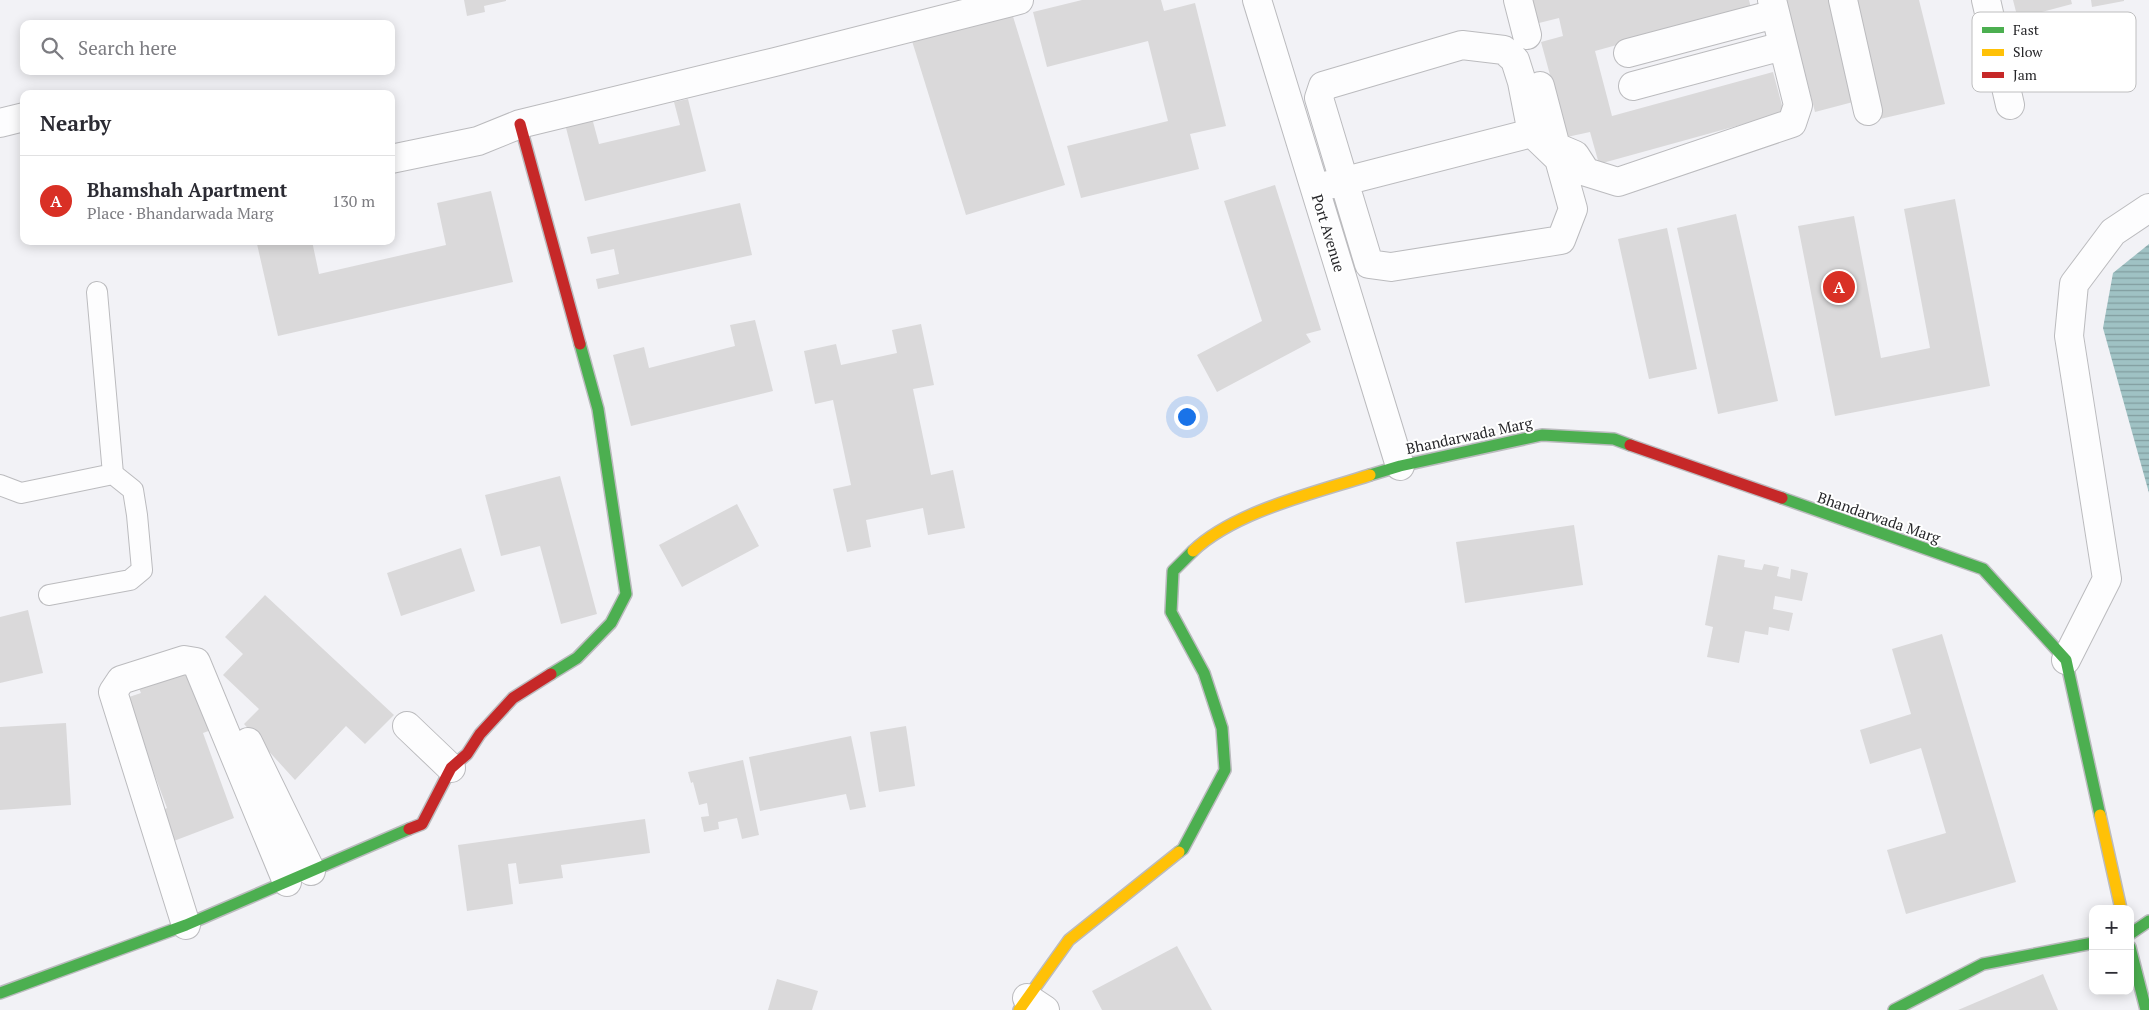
<!DOCTYPE html>
<html lang="en">
<head>
<meta charset="utf-8">
<style>
  body { margin:0; font-family:"PT Serif",serif; background:#f2f2f3; color:#2b2b33 }
  .controls { position:absolute; right:15px; bottom:15px; display:grid; overflow:hidden; border-radius:10px; box-shadow:0 2px 12px #0003 }
  .controls button { width:45px; height:45px; display:grid; place-items:center; padding:0; border:0; border-bottom:1px solid #e1e1e2; background:#fff; color:#2b2b33; font:25px sans-serif }
  .you { position:absolute; left:1186px; top:416px; width:18px; height:18px; margin:-12px; border:4px solid #fff; border-radius:50%; background:#1a73e8; box-shadow:0 0 0 8px #1a73e833 }
  .badge { display:grid; place-items:center; width:32px; height:32px; border-radius:50%; background:#d93025; color:#fff; font-size:16px; font-weight:700 }
  .pin { position:absolute; translate:-50% -50%; border:2px solid #fff; box-shadow:0 1px 5px #0006 }
  .list { margin:0; padding:0; list-style:none }
  h2 { display:flex; justify-content:space-between; align-items:center; height:65px; margin:0; padding:0 20px; font-size:21px }
  h2 small { font-size:16px; font-weight:400; color:#7c7c81 }
  .list li { display:grid; grid-template-columns:32px 1fr auto; gap:15px; align-items:center; box-sizing:border-box; height:90px; padding:0 20px; border-top:1px solid #e1e1e2 }
  .list b { display:block; font-size:19px; white-space:nowrap }
  .list p { margin:0; font-size:16px; white-space:nowrap; color:#7c7c81 }
  .list em { font-size:16px; font-style:normal; color:#7c7c81 }
  .icon { flex:none; width:28px; height:28px; fill:none; stroke:currentColor; stroke-width:2; stroke-linecap:round; stroke-linejoin:round }
  .map { position:relative; flex:none; width:2149px; height:1010px; overflow:hidden }
  .search { position:absolute; background:#fff; box-shadow:0 2px 12px #0003; left:20px; top:20px; width:375px; height:55px; display:flex; align-items:center; gap:12px; box-sizing:border-box; padding:0 18px; border-radius:10px; color:#7c7c81; font-size:19px }
  .panel { position:absolute; background:#fff; box-shadow:0 2px 12px #0003; left:20px; top:90px; width:375px; height:155px; border-radius:10px }
  .map>svg:first-child { display:block }
</style>
</head>
<body>
<div class="map">
<svg width="2149" height="1010" viewBox="0 0 2149 1010">
  <defs>
    <pattern id="water-rules" width="6" height="5" patternUnits="userSpaceOnUse" patternTransform="scale(1.25)"><rect width="6" height="5" fill="#9fc2c4"/><path d="M0 2.5h6" fill="none" stroke="#819d9f"/></pattern>
  </defs>
  <rect width="100%" height="100%" fill="#f2f2f6"/>
  <path fill="url(#water-rules)" d="M2149 244V493L2103 328 2113 273Z"/>
  <path fill="#dad9da" d="M464 0H506V1L484 6 485 12 467 16Z
    M1082 0H1161L1164 11 1195 3 1226 126 1190 134 1199 169 1081 198 1067 146 1168 121 1148 41 1047 67 1033 12Z
    M1524 0H1749L1751 8 1595 51 1612 116 1773 72 1784 113 1599 164 1590 132 1567 137 1541 42 1563 36 1559 18 1531 25Z
    M1786 0H1831L1853 102 1815 112Z
    M1851 0H1919L1945 104 1880 119Z
    M2013 0H2071L2072 4 2038 13 2043 34 2023 39Z
    M2091 0H2124V1L2092 7Z
    M1011 10 1065 185 966 215 912 41Z
    M688 99 706 171 585 201 565 124 592 118 599 144 680 125 674 102Z
    M1275 185 1321 330 1306 334 1311 342 1217 392 1197 355 1262 321 1224 201Z
    M491 191 513 282 278 336 257 244 267 241H312L319 274 446 245 437 203Z
    M1955 199 1990 386 1835 416 1798 226 1854 216 1881 358 1930 348 1904 209Z
    M740 203 752 255 598 289 596 279 619 274 614 249 591 254 587 237Z
    M1736 214 1778 401 1718 414 1677 228Z
    M1667 228 1697 369 1649 379 1618 239Z
    M755 320 773 391 631 426 613 355 644 347 649 368 735 346 730 325Z
    M921 324 934 385 913 389 931 475 953 470 965 528 928 535 923 508 866 520 871 547 847 552 833 489 851 485 833 400 815 404 804 351 836 344 841 365 897 353 892 330Z
    M560 476 597 614 561 624 540 546 501 556 485 495Z
    M737 504 759 546 682 587 659 545Z
    M1574 525 1583 585 1465 603 1456 542Z
    M461 548 475 591 401 616 387 573Z
    M1718 555 1745 560 1744 567 1762 570 1764 564 1779 567 1777 576 1790 579 1791 569 1808 573 1802 601 1775 596 1773 609 1793 613 1789 631 1769 627 1768 635 1745 631 1739 663 1707 657 1713 627 1705 625Z
    M265 595 394 715 365 744 346 726 295 780 244 724 259 709 223 675 243 654 225 637Z
    M28 610 43 673 0 683V617Z
    M1942 634 2016 882 1906 914 1887 850 1946 833 1921 748 1870 764 1860 730 1911 714 1892 649Z
    M191 667 214 729 203 733 234 818 166 844 157 813 167 808 126 698 141 693 138 686Z
    M66 723 71 805 0 810V727Z
    M906 726 915 786 879 792 870 732Z
    M851 736 866 807 850 810 846 794 760 811 749 757Z
    M743 760 759 835 742 839 737 818 718 822 719 829 704 832 701 817 709 816 707 803 699 805 693 782 691 783 688 772Z
    M645 819 650 853 561 865 563 878 519 884 516 863 508 864 513 904 467 911 458 845Z
    M1177 946 1212 1010H1102L1092 991Z
    M2043 974 2058 1010H1958Z
    M777 979 818 991 812 1010H768Z"/>
  <g fill="none" stroke-linecap="round" stroke-linejoin="round">
    <defs>
      <path id="lane" d="M0 485 21 493 113 474 97 292
        M49 595 130 580 142 570 137 515 133 490 113 474"/>
      <path id="street" d="M1257 0 1400 466
        M1518 0 1527 35
        M1843 0 1868 111
        M1986 0 2010 105
        M1628 53 1775 14
        M1540 86 1556 147 1575 155 1586 172 1618 182 1792 123 1798 105 1772 0
        M1633 86 1783 46
        M0 123 24 117
        M391 159 478 141 520 124 775 62 1019 0
        M1316 188 1345 181 1532 133 1559 159 1573 209 1561 240 1391 267 1369 264 1319 98 1323 86 1462 45 1504 50 1515 60 1522 82 1532 133
        M2066 660 2107 579 2069 336 2074 284 2113 232 2149 208
        M407 726 451 768
        M248 742 311 871
        M186 925 113 692 121 680 184 660 196 662 287 882
        M1027 998 1045 1010"/>
      <path id="fast" d="M1370 475 1400 466 1542 435 1614 439 1630 445
        M1782 498 1983 569 2066 660 2100 815
        M551 674 577 658 611 623 626 594 598 409 580 344
        M1179 852 1183 849 1225 770 1222 728 1204 673 1171 612 1173 571 1193 551
        M2130 934 2149 921
        M2130 947 2146 1010
        M0 993 186 925 409 829
        M1894 1010 1983 964 2093 943"/>
      <path id="slow" d="M1193 551C1235 511 1315 493 1370 475
        M2100 815 2121 909
        M1019 1010 1069 940 1179 852"/>
      <path id="jam" d="M520 124 580 344
        M1630 445 1782 498
        M409 829 422 824 451 768 467 754 480 734 513 698 551 674"/>
    </defs>
    <use href="#lane" stroke="#bbbbbe" stroke-width="22"/>
    <use href="#street" stroke="#bbbbbe" stroke-width="30"/>
    <use href="#fast" stroke="#bbbbbe" stroke-width="14"/>
    <use href="#slow" stroke="#bbbbbe" stroke-width="14"/>
    <use href="#jam" stroke="#bbbbbe" stroke-width="14"/>
    <use href="#lane" stroke="#fdfdfe" stroke-width="20"/>
    <use href="#street" stroke="#fdfdfe" stroke-width="28"/>
    <use href="#fast" stroke="#4caf50" stroke-width="11"/>
    <use href="#slow" stroke="#ffc107" stroke-width="11"/>
    <use href="#jam" stroke="#c62828" stroke-width="11"/>
  </g>
  <g text-anchor="middle" dominant-baseline="central" stroke-width="4" stroke-linejoin="round" paint-order="stroke">
    <g font-size="15" fill="#262629" stroke="#fff">
      <text transform="translate(1329 233) rotate(73)">Port Avenue</text>
      <text transform="translate(1469 435) rotate(-12)">Bhandarwada Marg</text>
      <text transform="translate(1879 517) rotate(19)">Bhandarwada Marg</text>
    </g>
  </g>
  <rect x="1972" y="12" width="164" height="80" rx="8" fill="#fff" stroke="#bebebf" stroke-width="1"/>
  <rect x="1982" y="27" width="22" height="6" fill="#4caf50"/>
  <rect x="1982" y="49" width="22" height="7" fill="#ffc107"/>
  <rect x="1982" y="72" width="22" height="6" fill="#c62828"/>
  <g font-size="14" fill="#262629">
    <text x="2013" y="35">Fast</text>
    <text x="2013" y="57">Slow</text>
    <text x="2013" y="80">Jam</text>
  </g>
</svg>
<div class="controls">
<button>+</button>
<button>−</button>
</div>
<div class="you"></div>
<div class="pin badge" style="left:1839px;top:287px">A</div>
<div class="search"><svg class="icon" aria-label="search" viewBox="0 0 24 24"><circle cx="10" cy="10" r="6"/><path d="M15 15l6 6"/></svg>Search here</div>
<section class="panel">
<h2>Nearby<small></small></h2>
<ul class="list">
<li><span class="badge">A</span><div><b>Bhamshah Apartment</b><p>Place · Bhandarwada Marg</p></div><em>130 m</em></li>
</ul>
</section>
</div>
</body>
</html>
